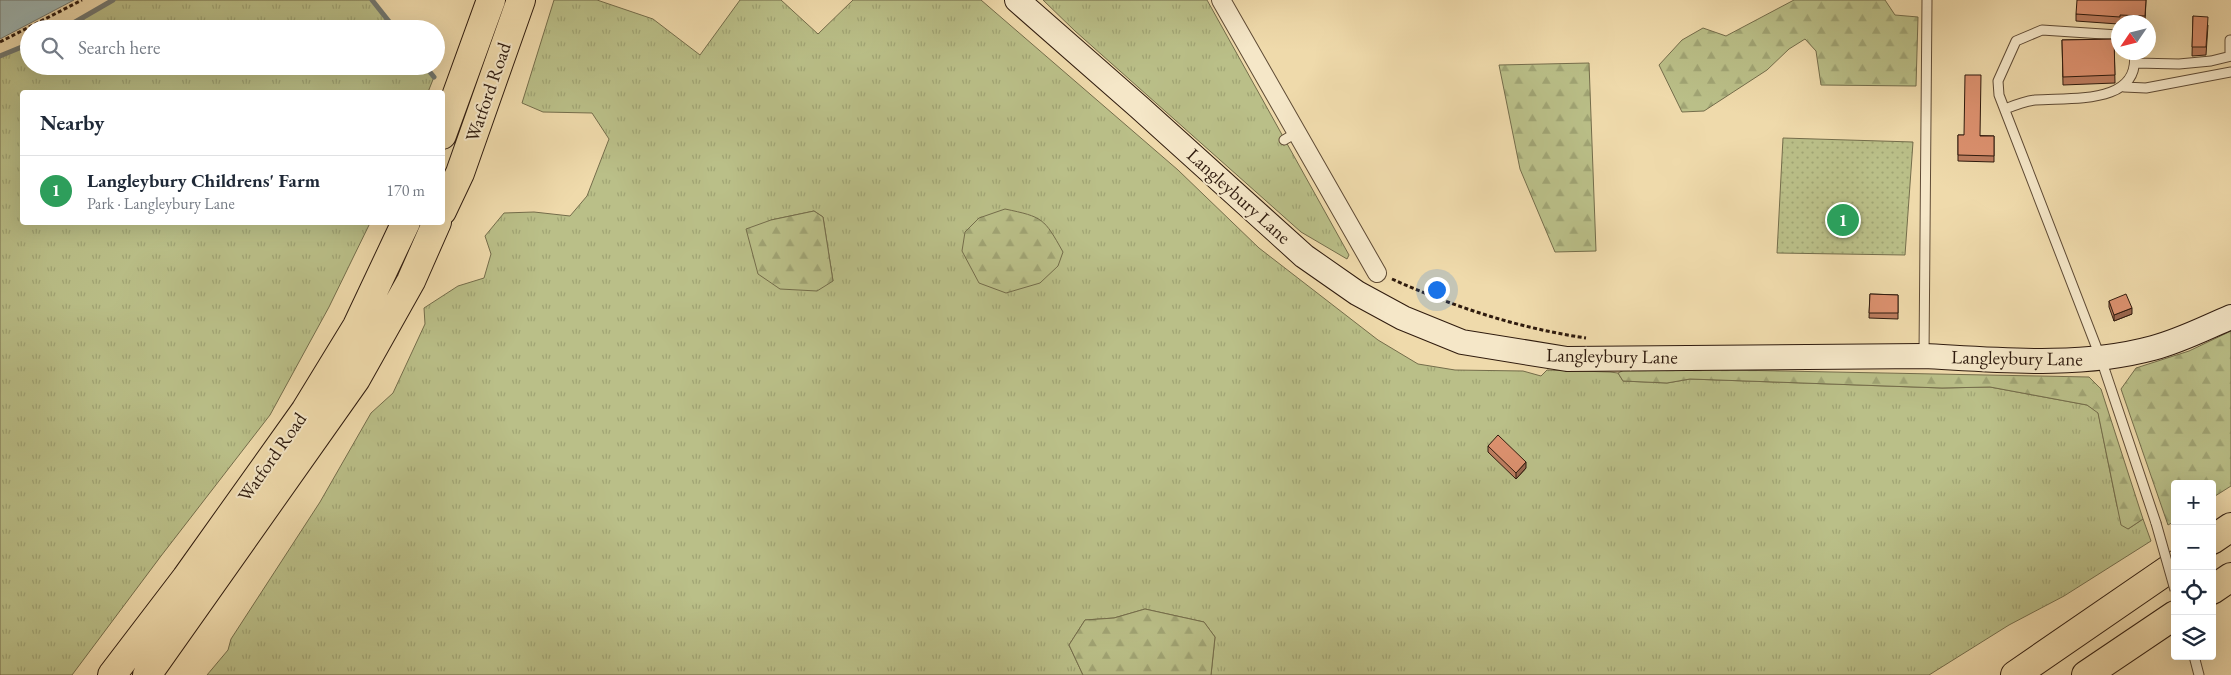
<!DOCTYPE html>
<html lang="en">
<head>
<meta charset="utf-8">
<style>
  body { margin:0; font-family:"EB Garamond",serif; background:#f2f2f3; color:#1f2937 }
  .controls { position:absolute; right:15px; bottom:15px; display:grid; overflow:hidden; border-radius:5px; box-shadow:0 5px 20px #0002 }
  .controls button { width:45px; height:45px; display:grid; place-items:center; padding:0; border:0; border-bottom:1px solid #e0e1e3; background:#fff; color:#1f2937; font:25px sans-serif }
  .compass { position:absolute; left:2111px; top:15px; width:45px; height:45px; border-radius:50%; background:#fff; box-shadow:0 5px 20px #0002; rotate:235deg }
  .you { position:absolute; left:1436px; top:289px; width:18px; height:18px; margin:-12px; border:4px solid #fff; border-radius:50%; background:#1a73e8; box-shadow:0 0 0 8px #1a73e833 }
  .badge { display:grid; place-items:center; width:32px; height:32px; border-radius:50%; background:#7c3aed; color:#fff; font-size:16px; font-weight:700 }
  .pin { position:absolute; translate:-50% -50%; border:2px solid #fff; box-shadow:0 1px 5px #0006 }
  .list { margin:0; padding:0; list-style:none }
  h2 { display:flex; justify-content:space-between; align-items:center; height:65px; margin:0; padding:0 20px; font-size:21px }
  h2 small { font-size:16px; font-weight:400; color:#747a83 }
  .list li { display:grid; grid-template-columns:32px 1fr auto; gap:15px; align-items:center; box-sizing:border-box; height:70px; padding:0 20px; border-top:1px solid #e0e1e3 }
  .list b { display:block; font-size:19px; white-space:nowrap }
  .list p { margin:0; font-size:16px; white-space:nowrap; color:#747a83 }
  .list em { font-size:16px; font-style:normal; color:#747a83 }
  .icon { flex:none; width:28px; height:28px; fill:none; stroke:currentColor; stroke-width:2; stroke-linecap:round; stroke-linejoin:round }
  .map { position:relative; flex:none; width:2231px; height:675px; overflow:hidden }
  .search { position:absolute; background:#fff; box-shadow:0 5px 20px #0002; left:20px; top:20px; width:425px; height:55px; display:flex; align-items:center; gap:12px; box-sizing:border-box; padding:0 18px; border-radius:28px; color:#747a83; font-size:19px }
  .panel { position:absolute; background:#fff; box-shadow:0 5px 20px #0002; left:20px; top:90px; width:425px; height:135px; border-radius:5px }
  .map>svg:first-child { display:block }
</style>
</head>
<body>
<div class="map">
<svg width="2231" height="675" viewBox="0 0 2231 675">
  <defs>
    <pattern id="grass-tufts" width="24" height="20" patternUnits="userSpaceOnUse" patternTransform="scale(1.25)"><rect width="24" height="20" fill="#babf88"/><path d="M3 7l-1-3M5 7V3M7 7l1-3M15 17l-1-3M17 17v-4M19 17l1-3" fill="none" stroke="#a0a474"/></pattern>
    <pattern id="forest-firs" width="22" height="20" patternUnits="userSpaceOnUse" patternTransform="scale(1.25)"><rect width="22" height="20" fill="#babf88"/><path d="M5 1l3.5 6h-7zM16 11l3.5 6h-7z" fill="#a0a474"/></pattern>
    <pattern id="park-dots" width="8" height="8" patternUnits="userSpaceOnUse" patternTransform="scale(1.25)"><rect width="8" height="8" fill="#babf88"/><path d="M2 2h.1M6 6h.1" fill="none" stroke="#a0a474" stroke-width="1.8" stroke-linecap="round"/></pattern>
  </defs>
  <rect width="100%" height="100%" fill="#efdaab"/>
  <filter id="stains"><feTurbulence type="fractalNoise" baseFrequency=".004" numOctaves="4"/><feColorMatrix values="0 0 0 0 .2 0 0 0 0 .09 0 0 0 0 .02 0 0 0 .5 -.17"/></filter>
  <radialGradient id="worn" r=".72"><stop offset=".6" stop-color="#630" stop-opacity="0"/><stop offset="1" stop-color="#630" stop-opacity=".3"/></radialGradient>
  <path fill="url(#grass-tufts)" stroke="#746d4b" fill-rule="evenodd" d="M113 0H372L395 29H63Z
    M554 0H597L653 19 700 55 740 0H781L818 34 853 0H981L1178 170 1259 248 1378 340 1418 364 1455 370 1523 371 1541 376 1547 370 1610 372 1618 373 1623 381 1667 383 1690 379 1942 388 1990 387 2087 405 2098 412 2117 506 2128 529 2143 519 2151 541 2064 596 2009 625 1929 675H1211L1215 637 1204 622 1145 609 1114 618 1085 620 1069 645 1083 675H207L228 650 231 639 320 502 371 413 393 393 425 324 424 308 458 286 484 278 491 254 485 236 504 213 534 212 570 216 587 196 609 139 592 113 543 112 522 103ZM814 211 823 217 833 281 771 220Z
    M1043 0H1207L1349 255 1347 259 1301 232 1075 31Z
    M29 44V66H425L434 77 428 92H22V222L370 223 329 307 270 415 161 556 72 675H0V56Z"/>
  <path fill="url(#forest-firs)" stroke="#746d4b" d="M1794 0H1885L1895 15 1918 17 1916 86 1821 85 1816 51 1805 39 1789 49 1767 70 1704 111 1682 112 1659 65 1682 40 1703 28 1726 36Z
    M1589 63 1596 251 1555 252 1520 169 1499 65Z
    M1005 209C1043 217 1044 218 1063 252L1058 266 1040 283 1006 293 979 283 962 251 965 232 979 218Z
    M814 211 823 217 833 281 817 291 780 289 758 274 746 229 771 220Z
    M2231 331V486L2212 498V484H2175V521L2168 525 2121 389 2136 368 2189 351Z
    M1628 368 2089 377 2101 389 2143 519 2128 529 2121 525 2098 413 2087 405 1990 387 1942 388 1690 379 1667 383 1623 381 1618 373Z
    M1145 609 1204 622 1215 637 1211 675H1083L1069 645 1085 620 1114 618Z"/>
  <path fill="url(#park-dots)" stroke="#746d4b" d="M1783 138 1913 142 1905 255 1777 253Z"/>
  <path fill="#9fb8b5" stroke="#727972" d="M0 0H74L0 39Z"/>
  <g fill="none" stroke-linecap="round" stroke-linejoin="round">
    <path stroke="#727972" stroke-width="5" d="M372 0 395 29
      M63 29 113 0
      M0 56 29 44
      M425 66 434 77"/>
    <defs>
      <path id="lane" d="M2118 35 2042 30 2016 41 1998 81 1999 95 2101 359 2156 523
        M2230 40V56
        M2136 63 2179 64 2211 61 2231 56
        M2124 87 2146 88 2231 72
        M2005 109C2015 105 2025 101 2035 100 2069 97 2142 106 2134 52
        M1284 140 1296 133
        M1924 355 1927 0
        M2194 656 2199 675"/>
      <path id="street" d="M1221 0 1377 273"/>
      <path id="secondary" d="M1017 0 1139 107 1304 256 1357 293 1403 318 1462 342 1567 359 1924 356C1999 360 2079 368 2153 348 2180 341 2205 328 2231 317"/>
      <path id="highway" d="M442 135 491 0
        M442 211 460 173 521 0
        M2212 540 2231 527
        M2212 590 2231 577
        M112 675 186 578 305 411 357 326 406 222
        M147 675 356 379 411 281 437 222
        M2015 675 2175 565
        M2086 675 2175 615"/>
    </defs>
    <use href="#lane" stroke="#5f4b35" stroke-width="11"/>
    <use href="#street" stroke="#5f4b35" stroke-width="20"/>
    <use href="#secondary" stroke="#2f1b0e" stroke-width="26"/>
    <use href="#highway" stroke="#2f1b0e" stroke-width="30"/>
    <path stroke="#2f1b0e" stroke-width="3" stroke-dasharray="4 2.5" stroke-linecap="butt" d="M0 42 82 0
      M1392 279C1454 307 1518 328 1586 338"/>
    <use href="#lane" stroke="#f5e7c8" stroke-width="9"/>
    <use href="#street" stroke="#f5e7c8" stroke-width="18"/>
    <use href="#secondary" stroke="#f5e7c8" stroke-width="24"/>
    <use href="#highway" stroke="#efdaab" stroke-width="28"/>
    <defs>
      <path id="lane-bridge" d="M2156 523 2175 590"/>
    </defs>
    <use href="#lane-bridge" stroke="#5f4b35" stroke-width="11" stroke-linecap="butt"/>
    <use href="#lane-bridge" stroke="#f5e7c8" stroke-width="9"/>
  </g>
  <path fill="#bd7d5f" stroke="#2f1b0e" d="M2146 0 2145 22H2118V24L2076 21V14Z
    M2193 16 2208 25 2206 55 2192 56Z
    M2114 39 2115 83 2063 85 2062 40Z
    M1958 135 1994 136V162L1958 161Z
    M1870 294 1898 295V319L1869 318Z
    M2109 301 2132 314 2114 321 2109 307Z
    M1488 446 1526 468 1516 479 1488 452Z"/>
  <path fill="#9a664e" stroke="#2f1b0e" d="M2132 308V314L2114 321V315Z
    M1526 462V468L1516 479V473Z"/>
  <path fill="#dc916f" stroke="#2f1b0e" d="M2077 0H2146L2145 16 2120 15V17L2076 14Z
    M2193 16 2208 17 2206 47H2192Z
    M2114 39 2115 75 2063 77 2062 40Z
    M1965 75H1981L1980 136H1994V156L1958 155V135H1964Z
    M1870 294 1898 295V313H1869Z
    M2126 294 2132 308 2114 315 2109 301Z
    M1498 435 1526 462 1516 473 1488 446Z"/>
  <g text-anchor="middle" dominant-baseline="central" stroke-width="4" stroke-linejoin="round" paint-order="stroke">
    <g font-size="19" fill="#2f1b0e" stroke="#f5e7c8">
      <text transform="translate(488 92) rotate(-71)">Watford Road</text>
      <text transform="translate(1239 196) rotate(42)">Langleybury Lane</text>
      <text transform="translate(1612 356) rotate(1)">Langleybury Lane</text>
      <text transform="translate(2017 358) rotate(1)">Langleybury Lane</text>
      <text transform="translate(272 457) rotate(-55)">Watford Road</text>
    </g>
  </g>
  <rect width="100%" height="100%" filter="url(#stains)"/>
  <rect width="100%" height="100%" fill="url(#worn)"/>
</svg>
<div class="controls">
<button>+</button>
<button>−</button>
<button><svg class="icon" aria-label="locate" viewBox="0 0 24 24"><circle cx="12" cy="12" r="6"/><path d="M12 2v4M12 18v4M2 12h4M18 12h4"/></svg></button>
<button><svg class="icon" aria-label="layers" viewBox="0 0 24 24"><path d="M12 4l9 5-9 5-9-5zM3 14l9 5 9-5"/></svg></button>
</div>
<svg class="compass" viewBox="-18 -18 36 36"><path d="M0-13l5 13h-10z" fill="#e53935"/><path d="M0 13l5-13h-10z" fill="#747a83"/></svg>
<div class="you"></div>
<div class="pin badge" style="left:1843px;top:220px;background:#2e9e5b">1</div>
<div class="search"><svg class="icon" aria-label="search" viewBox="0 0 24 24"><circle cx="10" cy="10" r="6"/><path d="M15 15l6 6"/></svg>Search here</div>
<section class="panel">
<h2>Nearby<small></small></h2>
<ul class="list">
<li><span class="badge" style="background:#2e9e5b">1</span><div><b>Langleybury Childrens' Farm</b><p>Park · Langleybury Lane</p></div><em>170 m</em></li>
</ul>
</section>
</div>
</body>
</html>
